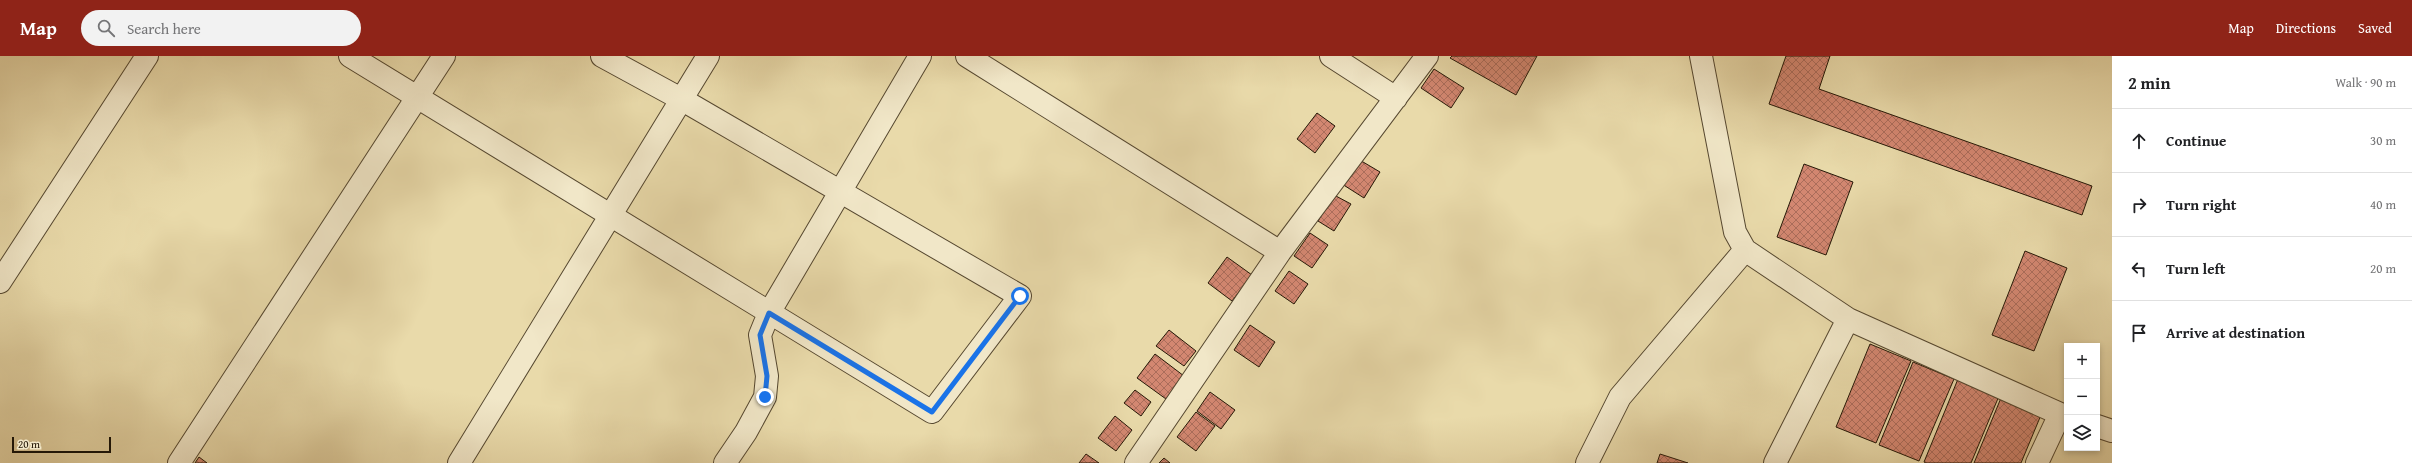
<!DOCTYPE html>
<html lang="en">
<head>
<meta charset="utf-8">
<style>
  body { margin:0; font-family:"Gentium Book Plus",serif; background:#f2f2f2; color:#202124 }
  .controls { position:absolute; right:12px; bottom:12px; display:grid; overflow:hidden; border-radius:0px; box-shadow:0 2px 6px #0003 }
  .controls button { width:36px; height:36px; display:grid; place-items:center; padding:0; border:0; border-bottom:1px solid #e0e0e0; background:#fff; color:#202124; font:20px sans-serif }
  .scale { position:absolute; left:12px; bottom:10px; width:99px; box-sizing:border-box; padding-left:4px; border:2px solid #251807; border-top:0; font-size:11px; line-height:14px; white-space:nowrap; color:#251807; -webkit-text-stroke:3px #f1e7c8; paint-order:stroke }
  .stop { position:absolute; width:12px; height:12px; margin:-9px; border:3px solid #1a73e8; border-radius:50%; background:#fff }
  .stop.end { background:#1a73e8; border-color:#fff; box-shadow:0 1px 4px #0008 }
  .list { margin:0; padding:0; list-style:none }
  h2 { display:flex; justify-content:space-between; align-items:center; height:52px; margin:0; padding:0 16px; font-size:17px }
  h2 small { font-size:13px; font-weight:400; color:#757577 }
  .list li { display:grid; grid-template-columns:26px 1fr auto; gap:12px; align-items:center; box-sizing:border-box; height:64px; padding:0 16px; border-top:1px solid #e0e0e0 }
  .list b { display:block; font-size:15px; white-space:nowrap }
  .list em { font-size:13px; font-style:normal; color:#757577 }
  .icon { flex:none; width:22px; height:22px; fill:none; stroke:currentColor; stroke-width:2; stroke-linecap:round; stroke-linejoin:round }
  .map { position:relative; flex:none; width:2112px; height:407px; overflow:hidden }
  header { display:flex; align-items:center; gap:24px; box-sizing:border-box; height:56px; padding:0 20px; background:#8f2418; color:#fff }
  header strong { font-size:19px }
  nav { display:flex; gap:22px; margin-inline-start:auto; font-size:14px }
  .search { width:280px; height:36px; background:#f2f2f2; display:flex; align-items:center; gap:10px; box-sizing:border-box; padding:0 14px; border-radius:22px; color:#757577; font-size:15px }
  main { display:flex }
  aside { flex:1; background:#fff }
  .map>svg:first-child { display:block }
</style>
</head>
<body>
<header>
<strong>Map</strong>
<div class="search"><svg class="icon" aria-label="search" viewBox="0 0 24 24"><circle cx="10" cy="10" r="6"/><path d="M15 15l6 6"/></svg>Search here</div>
<nav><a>Map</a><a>Directions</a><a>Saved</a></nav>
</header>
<main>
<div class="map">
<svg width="2112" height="407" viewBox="0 0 2112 407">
  <defs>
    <pattern id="building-cross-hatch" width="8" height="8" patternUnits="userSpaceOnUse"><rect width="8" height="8" fill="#d38771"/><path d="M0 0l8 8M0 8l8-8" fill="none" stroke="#ab6d5b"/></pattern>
  </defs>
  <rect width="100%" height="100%" fill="#e9daaa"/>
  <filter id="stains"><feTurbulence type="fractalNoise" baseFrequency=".005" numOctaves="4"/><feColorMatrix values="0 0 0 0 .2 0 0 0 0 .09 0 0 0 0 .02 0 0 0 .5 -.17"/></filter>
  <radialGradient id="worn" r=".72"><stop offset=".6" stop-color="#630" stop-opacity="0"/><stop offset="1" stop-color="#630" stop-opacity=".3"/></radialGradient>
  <path fill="url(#building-cross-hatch)" stroke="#251807" d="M1452 0H1537L1516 39 1450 2Z
    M1786 0H1830L1819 33 2092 130 2082 159 1769 48Z
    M1434 13 1464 32 1451 52 1421 32Z
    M1317 57 1335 70 1315 97 1297 83Z
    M1358 103 1380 116 1364 142 1342 128Z
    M1804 108 1853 126 1826 199 1777 181Z
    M1334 139 1351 148 1334 175 1318 165Z
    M1310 177 1328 189 1312 212 1294 200Z
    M2025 195 2067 212 2034 295 1992 279Z
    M1227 201 1252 219 1232 245 1208 227Z
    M1289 215 1308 228 1294 248 1275 235Z
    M1250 269 1275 286 1259 311 1234 294Z
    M1169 274 1196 295 1184 310 1156 290Z
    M1870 288 1911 305 1876 387 1836 371Z
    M1155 298 1184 320 1166 343 1137 322Z
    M1913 306 1954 323 1919 405 1879 389Z
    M1958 323 1999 340 1971 407H1926L1924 406Z
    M1135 334 1151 346 1141 360 1124 347Z
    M1210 336 1235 354 1221 373 1197 355Z
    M2001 342 2041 359 2021 407H1974Z
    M1196 356 1215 370 1196 395 1177 381Z
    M1115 360 1132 374 1116 395 1098 382Z
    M1086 398 1099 407H1079Z
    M1660 398 1688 407H1657Z
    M199 401 207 407H195Z
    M1164 402 1170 407H1159Z"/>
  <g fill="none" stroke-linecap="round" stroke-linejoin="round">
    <defs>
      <path id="minor" d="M350 0 932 356 1020 240 681 43 602 0
        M967 0 1280 196
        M1331 0 1396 42
        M1701 0 1735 176 1745 194 1848 263 2067 361
        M0 226 147 0
        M2097 370 2112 375
        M179 407 444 0
        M459 407 708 0
        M725 407 746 376 765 341 767 320 760 279 769 257 920 0
        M1136 407 1280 196 1427 0
        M1587 407 1620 341 1745 194
        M1775 407 1848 263
        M2037 407 2060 358"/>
    </defs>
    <use href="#minor" stroke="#564830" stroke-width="24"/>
    <use href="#minor" stroke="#f1e7c8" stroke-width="22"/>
  </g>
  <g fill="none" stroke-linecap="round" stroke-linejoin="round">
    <path stroke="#1a73e8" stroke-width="5" d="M765 341 767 320 760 279 769 257 932 356 1020 240"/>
  </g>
  <rect width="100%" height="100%" filter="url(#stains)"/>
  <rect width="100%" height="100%" fill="url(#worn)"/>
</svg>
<div class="controls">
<button>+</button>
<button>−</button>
<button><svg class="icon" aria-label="layers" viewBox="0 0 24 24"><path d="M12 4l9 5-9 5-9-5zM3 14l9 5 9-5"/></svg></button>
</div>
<div class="scale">20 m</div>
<div class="stop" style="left:1020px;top:240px"></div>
<div class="stop end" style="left:765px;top:341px"></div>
</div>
<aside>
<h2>2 min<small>Walk · 90 m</small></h2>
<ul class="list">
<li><svg class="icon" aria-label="ahead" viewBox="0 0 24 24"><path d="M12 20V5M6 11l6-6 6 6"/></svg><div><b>Continue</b></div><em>30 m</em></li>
<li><svg class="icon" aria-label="right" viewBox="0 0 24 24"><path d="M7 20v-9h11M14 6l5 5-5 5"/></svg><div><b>Turn right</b></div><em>40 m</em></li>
<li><svg class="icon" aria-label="left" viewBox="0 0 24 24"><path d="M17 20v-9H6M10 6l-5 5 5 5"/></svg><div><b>Turn left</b></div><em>20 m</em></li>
<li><svg class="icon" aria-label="arrive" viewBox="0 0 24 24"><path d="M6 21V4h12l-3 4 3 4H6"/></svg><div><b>Arrive at destination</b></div></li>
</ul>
</aside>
</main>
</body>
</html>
